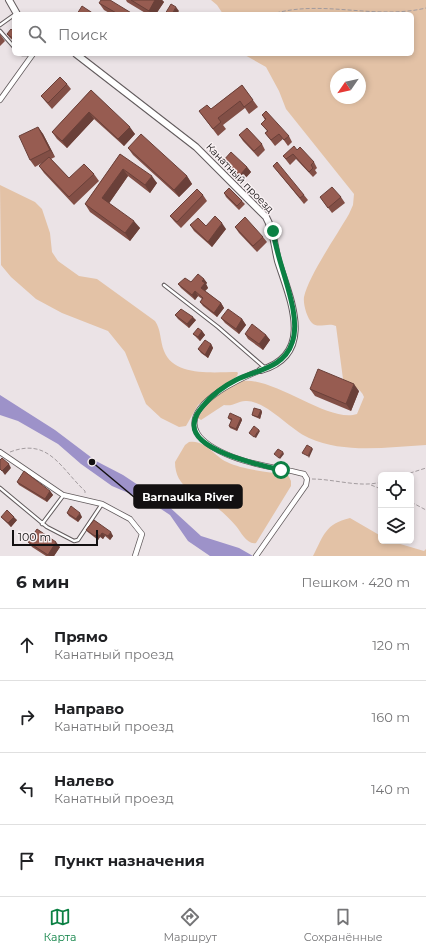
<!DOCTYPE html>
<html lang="ru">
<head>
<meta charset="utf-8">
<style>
  body { margin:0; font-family:Montserrat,sans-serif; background:#f2f2f2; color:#202124 }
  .controls { position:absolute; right:12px; bottom:12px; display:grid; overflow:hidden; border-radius:6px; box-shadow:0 2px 6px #0003 }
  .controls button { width:36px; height:36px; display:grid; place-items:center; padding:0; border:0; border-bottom:1px solid #e0e0e0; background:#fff; color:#202124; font:20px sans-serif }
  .compass { position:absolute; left:330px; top:68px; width:36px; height:36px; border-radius:50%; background:#fff; box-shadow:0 2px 6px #0003; rotate:236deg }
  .scale { position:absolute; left:12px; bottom:10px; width:86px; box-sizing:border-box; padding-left:4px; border:2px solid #131011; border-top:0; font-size:11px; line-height:14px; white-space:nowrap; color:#131011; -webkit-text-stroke:3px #f9f1f3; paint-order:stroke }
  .stop { position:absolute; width:12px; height:12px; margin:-9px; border:3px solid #0b8043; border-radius:50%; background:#fff }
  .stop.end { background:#0b8043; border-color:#fff; box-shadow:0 1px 4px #0008 }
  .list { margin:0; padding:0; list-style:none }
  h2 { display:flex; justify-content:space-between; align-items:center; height:52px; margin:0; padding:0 16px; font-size:17px }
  h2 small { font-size:13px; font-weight:400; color:#757577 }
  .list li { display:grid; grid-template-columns:26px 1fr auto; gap:12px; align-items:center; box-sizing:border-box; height:72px; padding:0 16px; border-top:1px solid #e0e0e0 }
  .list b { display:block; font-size:15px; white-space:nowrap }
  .list p { margin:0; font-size:13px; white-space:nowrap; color:#757577 }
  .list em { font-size:13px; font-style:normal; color:#757577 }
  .icon { flex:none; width:22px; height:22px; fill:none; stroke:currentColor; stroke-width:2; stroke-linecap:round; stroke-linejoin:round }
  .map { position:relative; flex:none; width:426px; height:556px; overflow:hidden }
  .search { position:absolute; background:#fff; box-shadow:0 2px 6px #0003; left:12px; right:12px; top:12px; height:44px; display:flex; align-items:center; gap:10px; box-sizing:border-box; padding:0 14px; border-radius:6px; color:#757577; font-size:15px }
  .sheet { height:340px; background:#fff }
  nav { display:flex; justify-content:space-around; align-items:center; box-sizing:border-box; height:56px; border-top:1px solid #e0e0e0; background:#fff; font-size:11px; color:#757577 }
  nav a { display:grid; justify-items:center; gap:2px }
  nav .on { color:#0b8043 }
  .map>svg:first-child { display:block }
</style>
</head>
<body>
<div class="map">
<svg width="426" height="556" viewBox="0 0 426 556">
  <rect width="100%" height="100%" fill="#ebe3e6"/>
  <path fill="#e3c2a6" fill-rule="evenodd" d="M211 0H426V445C387 447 345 454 309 438 289 429 268 402 247 401 238 400 234 407 224 405L201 420 198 418C204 407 213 398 223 391 229 388 236 382 242 381 273 376 330 424 357 414L364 397C361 387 349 386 343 379L336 326C328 322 318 329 312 323 307 318 303 304 304 297 309 275 337 235 349 214L353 205 354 194 286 109 279 91 266 67 243 54H412V14H223L217 5ZM336 74H360V98H336Z
    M0 185 35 202 42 209 50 233 52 252 58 261 79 276 97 279 155 321C161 329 160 341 164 351 174 377 213 372 237 372L238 373 237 376 198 405 186 426 179 427 161 418 146 404 125 352 108 331 62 313 36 299 11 277 1 265Z
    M189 442C205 439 214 456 227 462 243 470 270 472 288 475L291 481V486L256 543C247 545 241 532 236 526 230 519 224 513 216 507 197 494 175 488 175 462L185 445Z
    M350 518 381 536V541H390L424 551 426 549V556H313C324 535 325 524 350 518Z"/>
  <path fill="#9d92c9" d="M0 395 55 430 96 461 123 475 165 503 201 536 239 548 253 556H210L188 541 170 515 152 503 112 486 81 464 58 444 18 421 0 415Z"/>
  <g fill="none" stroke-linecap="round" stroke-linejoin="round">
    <defs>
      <path id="lane" d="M0 25 14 15
        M0 31 14 47
        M22 54H32
        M164 285 218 327 264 367
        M0 488 47 527 74 541 78 540 102 504
        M42 524 63 496"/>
      <path id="street" d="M0 100 33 54
        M0 452 63 495 102 504 130 519 142 534 135 556
        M256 556 306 485 307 479 304 474C281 468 256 466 233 457 153 426 215 389 261 370"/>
      <path id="secondary" d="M9 0 17 14
        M76 54 196 147 266 217C274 231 274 245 278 261 290 299 316 354 261 370"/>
    </defs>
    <use href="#lane" stroke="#625b5d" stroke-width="4.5"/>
    <use href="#street" stroke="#625b5d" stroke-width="6"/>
    <use href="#secondary" stroke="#625b5d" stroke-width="8"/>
    <path stroke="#a39c9f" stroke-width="1" stroke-dasharray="4 2" stroke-linecap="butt" d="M276 13C325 0 376 20 426 8
      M10 452C49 437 61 469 85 491V495
      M404 475 426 468
      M312 479C334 479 361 488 381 482
      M371 485 381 489
      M411 502 426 510"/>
    <use href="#lane" stroke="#fff" stroke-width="2.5"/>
    <use href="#street" stroke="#fff" stroke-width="4.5"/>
    <use href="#secondary" stroke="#fff" stroke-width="6"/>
  </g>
  <path fill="#824f46" d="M126 0H162L164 2 156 14H147L127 2Z
    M99 3 133 14H111L104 10Z
    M14 32V41L10 38 7 34Z
    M0 34 5 41 0 46Z
    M67 84 71 89 52 109 45 101 41 96Z
    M242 85 258 107 249 114 245 108 223 125 226 129 218 136 199 111 211 109Z
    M91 90 135 134 124 146 94 119 67 148 57 139 52 132Z
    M262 115 289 136 292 142 288 146 283 139 275 146 265 133 267 131 261 124 265 120Z
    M38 127 43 134 55 157 51 159 69 178 94 174 99 181 74 205 44 173 39 166 42 163 35 167 30 160Z
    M239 135 262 144 265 150 258 157 243 141Z
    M128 148 187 176 192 184 179 197 133 155Z
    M297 150 314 162 317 168 315 170 317 173 313 177 296 159 290 165 283 156Z
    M120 154 157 183 150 193 128 176 109 203 140 228 130 241 90 212 85 204Z
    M223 161 247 167 251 172 243 181 227 166Z
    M273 166 304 195 308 200 304 204Z
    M224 193 242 201 245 204 239 210 226 197Z
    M203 195 207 201 181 228 174 221 170 216Z
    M320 197H341L345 203 332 213Z
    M190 225 206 226 226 229 212 247 194 231Z
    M235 227 263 237 267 242 257 252 239 233Z
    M204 279 207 283 206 284 208 288 205 291 221 303 224 308 217 317 203 306 200 302 202 299 198 296 195 300 181 288 178 284 191 282Z
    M175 315 196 320 189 328 178 319Z
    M221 318 242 319 246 325 239 334 225 323Z
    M202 331 205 335 200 341 193 334Z
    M245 334 266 335 270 340 263 350 248 339Z
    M211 344 213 348 208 358 201 353 198 349Z
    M310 389 359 391 351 411 315 396Z
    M261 410 262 412 260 419 253 416 252 415Z
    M228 418H241L242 420 237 431 230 428 229 426 232 421 230 420Z
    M17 482 50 491 53 495 47 502 19 485Z
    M67 513 82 517 78 522 69 516Z
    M1 517 17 520 11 527Z
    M94 520 113 536 110 540 105 536 103 539 100 537 98 540 89 533 86 530Z
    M28 542 60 547 54 556H46L32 547Z"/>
  <path fill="#6a4039" d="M155 0H162L164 2 156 14H151L149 11Z
    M176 7 179 11 177 14H172Z
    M89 112 94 119 67 148 62 141Z
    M38 127 43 134 55 157 50 150Z
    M130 127 135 134 124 146 118 139Z
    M247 167 251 172 243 181 240 175Z
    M123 169 128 176 108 205 102 198Z
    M152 176 157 183 150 193 145 185Z
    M187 176 192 184 179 197 174 190Z
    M134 221 140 228 130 241 125 233Z
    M222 223 226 229 212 247 208 242Z
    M204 279 207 283 206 284 208 288 204 292 201 288 202 281Z
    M195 291 198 296 195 300 192 295Z
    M221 303 224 308 217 317 214 313Z
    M193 317 196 320 189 328 187 324Z
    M242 319 246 325 239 334 236 329Z
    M202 331 205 335 200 341 198 337Z
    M266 335 270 340 263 350 259 344Z
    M211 344 213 348 208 358 205 355Z
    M354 384 359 391 351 411 346 404Z
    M261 410 262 412 260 419 258 417Z
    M241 418 242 420 237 431 236 429Z
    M259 430 260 431 256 438 254 437Z
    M312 448 313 449 309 458 308 456Z
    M283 452 284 454 280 459 279 458Z
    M9 464 11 468 5 475 2 471Z
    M50 491 53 495 47 502 45 499Z
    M80 513 82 517 78 522 76 519Z
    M14 517 17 520 11 527 8 523Z
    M111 532 113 536 110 540 108 536Z
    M102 533 105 536 103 539 100 536Z
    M97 534 100 537 98 540 95 536Z
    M56 542 60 547 54 556H49L48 555Z"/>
  <path fill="#975c51" stroke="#6a4039" d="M101 0H110L133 14H118L99 3Z
    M131 0H155L149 11Z
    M171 4 176 7 172 14H165Z
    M82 6 94 14H77Z
    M11 29 14 32V39L7 34Z
    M60 77 67 84 48 103 41 96Z
    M242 85 253 100 244 107 240 101 218 118 221 122 213 129 199 111 207 105 211 109Z
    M91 90 130 127 118 139 89 112 62 141 52 132Z
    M266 111 289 136 284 140 279 134 271 140 265 133 268 131 261 124 266 119 262 115Z
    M38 127 50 150 30 160 19 136Z
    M247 128 262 144 254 151 239 135Z
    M141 134 187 176 174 190 128 148Z
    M294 146 297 150 300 147 314 162 311 165 313 168 309 172 293 154 286 159 283 156Z
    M231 152 247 167 240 175 223 161Z
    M120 154 152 176 145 185 123 169 102 198 134 221 125 233 85 204Z
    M49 157 69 178 84 164 94 174 69 197 39 166Z
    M277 162 304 195 300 198 273 166Z
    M332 187 341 197 328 208 320 197Z
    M229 188 242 201 237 206 224 193Z
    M197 189 203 195 177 222 170 216Z
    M215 216 222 223 208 242 190 225 198 218 206 226Z
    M245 217 263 237 253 246 235 227Z
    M198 274 204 279 202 281 205 283 201 288 221 303 214 313 200 302 203 298 195 291 192 295 178 284 185 278 191 282Z
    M181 309 193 317 187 324 175 315Z
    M228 309 242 319 236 329 221 318Z
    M252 324 266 335 259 344 245 334Z
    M198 328 202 331 198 337 193 334Z
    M205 340 211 344 205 355 198 349Z
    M318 369 354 384 346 404 310 389Z
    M254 408 261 410 258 417 252 415Z
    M230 413 241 418 236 429 229 426 232 419 228 418Z
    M254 426 259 430 254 437 249 433Z
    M307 445 312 448 308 456 302 453Z
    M278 449 283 452 279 458 274 454Z
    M2 458 9 464 2 471 0 469V460Z
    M24 471 50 491 45 499 17 482Z
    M71 506 80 513 76 519 67 513Z
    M7 510 14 517 8 523 1 517Z
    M94 520 111 532 108 536 102 533 100 536 97 534 95 536 86 530Z
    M37 529 56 542 48 555 28 542Z"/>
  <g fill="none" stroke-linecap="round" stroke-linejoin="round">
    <path stroke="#0b8043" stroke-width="5" d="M273 231C277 264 303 314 292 343 284 368 256 370 236 380 224 386 212 395 203 406 198 412 194 417 194 425 193 451 260 465 281 470"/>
  </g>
  <g text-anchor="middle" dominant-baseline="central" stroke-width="3" stroke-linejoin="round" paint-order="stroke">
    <g font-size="10" fill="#131011" stroke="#f9f1f3">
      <text transform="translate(240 178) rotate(46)">Канатный проезд</text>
    </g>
  </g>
  <path fill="none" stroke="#131011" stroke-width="1.5" d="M92 462L134 497"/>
  <circle fill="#131011" stroke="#f9f1f3" stroke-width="1.5" cx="92" cy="462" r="4"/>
  <rect fill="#131011" stroke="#131011" stroke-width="1.5" x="134" y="485" width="108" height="23" rx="4"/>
  <g font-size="11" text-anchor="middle" font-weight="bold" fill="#fff">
    <text x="188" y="501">Barnaulka River</text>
  </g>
</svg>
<div class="controls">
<button><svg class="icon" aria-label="locate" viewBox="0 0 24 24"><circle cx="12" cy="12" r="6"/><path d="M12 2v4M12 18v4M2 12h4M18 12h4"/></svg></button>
<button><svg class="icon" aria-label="layers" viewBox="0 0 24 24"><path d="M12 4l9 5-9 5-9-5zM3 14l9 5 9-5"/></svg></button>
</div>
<svg class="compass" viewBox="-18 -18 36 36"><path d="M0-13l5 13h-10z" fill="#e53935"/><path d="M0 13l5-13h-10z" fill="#757577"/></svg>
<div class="scale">100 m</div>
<div class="stop" style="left:281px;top:470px"></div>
<div class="stop end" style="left:273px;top:231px"></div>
<div class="search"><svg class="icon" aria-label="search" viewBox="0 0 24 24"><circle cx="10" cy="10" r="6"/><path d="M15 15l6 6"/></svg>Поиск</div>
</div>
<section class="sheet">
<h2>6 мин<small>Пешком · 420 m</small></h2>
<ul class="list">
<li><svg class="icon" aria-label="ahead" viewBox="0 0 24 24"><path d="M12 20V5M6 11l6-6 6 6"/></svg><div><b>Прямо</b><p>Канатный проезд</p></div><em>120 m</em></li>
<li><svg class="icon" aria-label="right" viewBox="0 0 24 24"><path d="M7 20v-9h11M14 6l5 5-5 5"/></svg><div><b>Направо</b><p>Канатный проезд</p></div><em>160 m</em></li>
<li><svg class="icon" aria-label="left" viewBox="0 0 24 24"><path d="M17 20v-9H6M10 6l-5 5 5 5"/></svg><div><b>Налево</b><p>Канатный проезд</p></div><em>140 m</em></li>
<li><svg class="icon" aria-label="arrive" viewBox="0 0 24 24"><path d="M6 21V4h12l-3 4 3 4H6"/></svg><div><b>Пункт назначения</b></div></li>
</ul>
</section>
<nav>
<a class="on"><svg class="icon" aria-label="map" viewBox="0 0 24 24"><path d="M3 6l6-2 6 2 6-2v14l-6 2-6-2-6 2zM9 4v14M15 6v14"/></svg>Карта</a>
<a><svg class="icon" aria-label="directions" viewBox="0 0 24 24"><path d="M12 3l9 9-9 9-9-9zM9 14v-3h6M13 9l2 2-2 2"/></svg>Маршрут</a>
<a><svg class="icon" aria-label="saved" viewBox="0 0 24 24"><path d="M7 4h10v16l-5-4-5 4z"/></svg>Сохранённые</a>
</nav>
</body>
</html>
